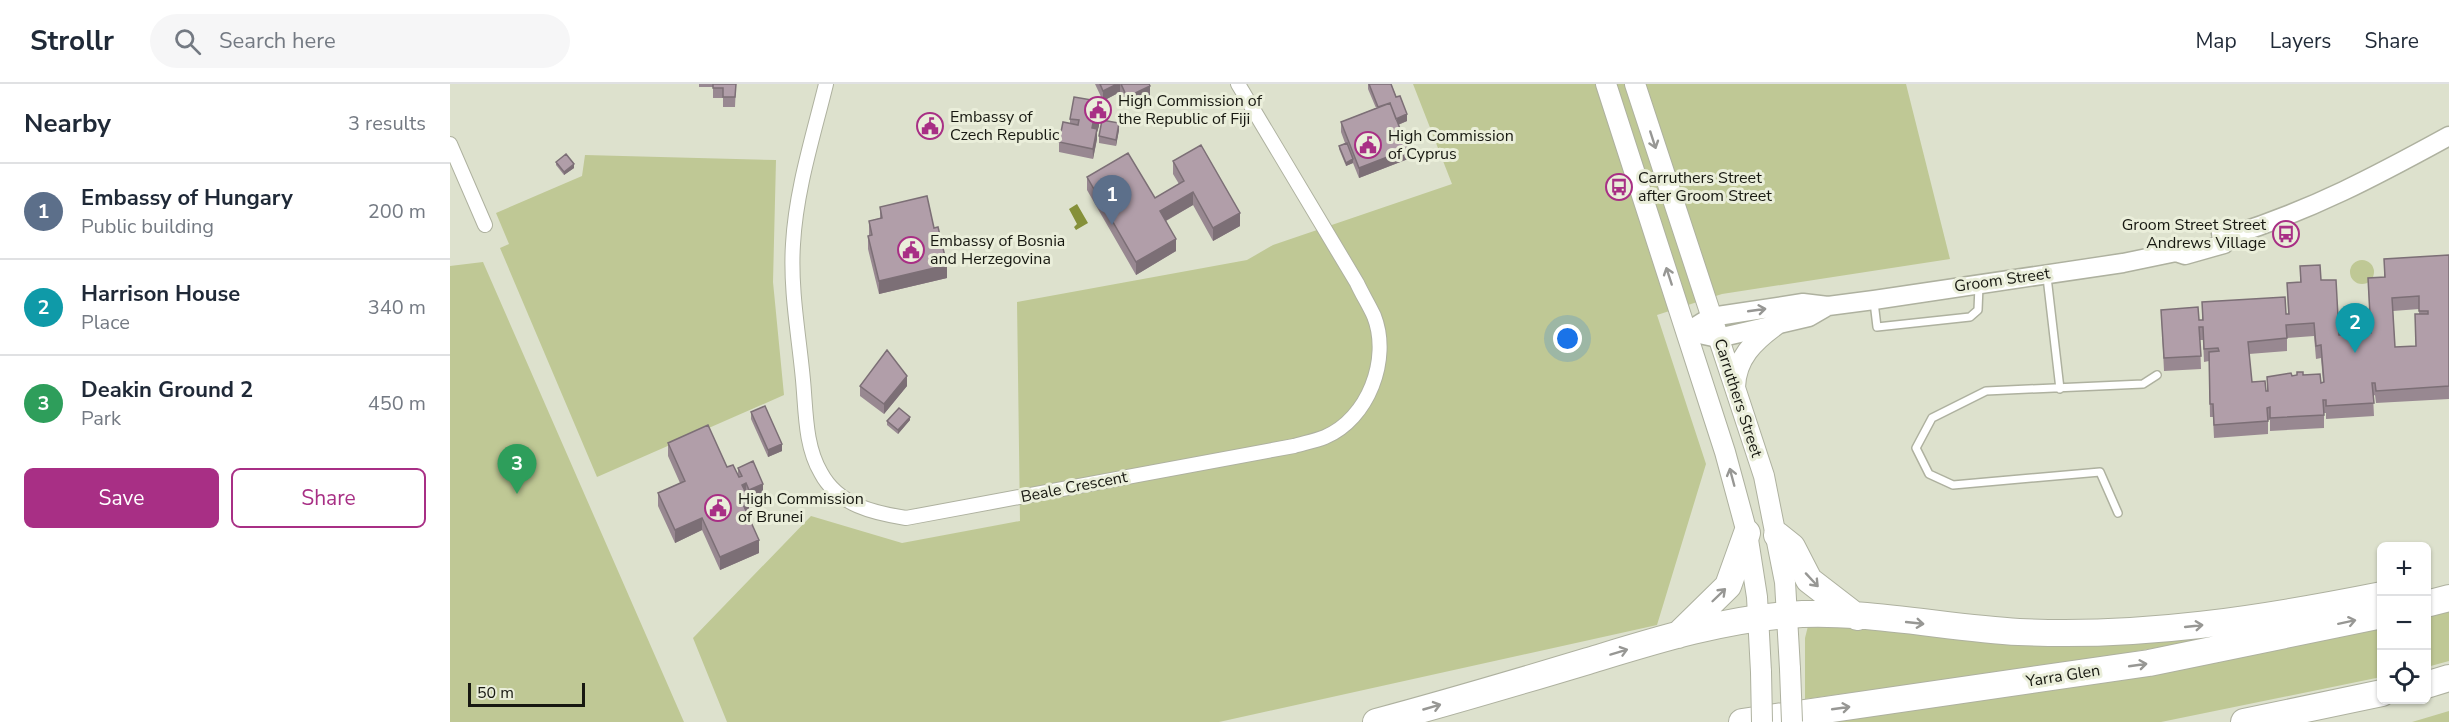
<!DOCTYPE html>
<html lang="en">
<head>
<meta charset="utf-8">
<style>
  body { margin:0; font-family:"Nunito Sans",sans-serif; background:#f6f6f7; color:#1f2937 }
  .controls { position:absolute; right:18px; bottom:18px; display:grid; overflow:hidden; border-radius:9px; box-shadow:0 2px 4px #0004 }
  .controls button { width:54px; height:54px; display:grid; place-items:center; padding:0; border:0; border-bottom:2px solid #e0e1e3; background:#fff; color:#1f2937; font:30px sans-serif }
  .scale { position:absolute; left:18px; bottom:15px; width:117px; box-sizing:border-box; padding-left:6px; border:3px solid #171811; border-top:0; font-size:16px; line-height:21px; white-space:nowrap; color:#171811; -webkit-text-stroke:4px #eaeeda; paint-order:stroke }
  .you { position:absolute; left:1118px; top:255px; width:21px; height:21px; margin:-15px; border:4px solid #fff; border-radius:50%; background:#1a73e8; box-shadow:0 0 0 9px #1a73e833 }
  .badge { display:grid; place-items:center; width:39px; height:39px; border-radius:50%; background:#a82f85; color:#fff; font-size:20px; font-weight:700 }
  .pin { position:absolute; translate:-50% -50px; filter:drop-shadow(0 2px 3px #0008) }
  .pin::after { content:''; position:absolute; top:32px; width:21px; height:18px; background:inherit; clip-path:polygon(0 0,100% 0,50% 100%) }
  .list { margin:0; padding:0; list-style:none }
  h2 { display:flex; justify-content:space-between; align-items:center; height:78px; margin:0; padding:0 24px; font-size:26px }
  h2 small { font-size:20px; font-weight:400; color:#747a83 }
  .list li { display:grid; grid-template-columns:39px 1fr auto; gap:18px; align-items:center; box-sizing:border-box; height:96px; padding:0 24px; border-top:2px solid #e0e1e3 }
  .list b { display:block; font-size:22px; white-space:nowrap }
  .list p { margin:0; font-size:20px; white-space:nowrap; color:#747a83 }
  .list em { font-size:20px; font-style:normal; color:#747a83 }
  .actions { display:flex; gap:12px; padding:18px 24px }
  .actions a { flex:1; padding:14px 0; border:2px solid #a82f85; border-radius:9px; text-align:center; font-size:21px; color:#a82f85 }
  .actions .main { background:#a82f85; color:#fff }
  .icon { flex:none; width:33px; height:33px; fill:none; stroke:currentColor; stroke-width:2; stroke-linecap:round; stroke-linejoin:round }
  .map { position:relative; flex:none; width:1999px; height:638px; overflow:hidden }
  header { display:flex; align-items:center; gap:36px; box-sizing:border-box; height:84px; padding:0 30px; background:#fff; border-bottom:2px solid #e0e1e3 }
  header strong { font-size:28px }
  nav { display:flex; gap:33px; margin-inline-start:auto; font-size:21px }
  .search { width:420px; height:54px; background:#f6f6f7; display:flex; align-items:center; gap:15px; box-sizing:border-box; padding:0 21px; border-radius:33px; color:#747a83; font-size:22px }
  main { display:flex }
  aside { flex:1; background:#fff }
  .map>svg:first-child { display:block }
</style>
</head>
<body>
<header>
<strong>Strollr</strong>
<div class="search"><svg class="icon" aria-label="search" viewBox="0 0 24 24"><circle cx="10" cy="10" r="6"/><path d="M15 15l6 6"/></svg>Search here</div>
<nav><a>Map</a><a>Layers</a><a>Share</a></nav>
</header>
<main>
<aside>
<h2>Nearby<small>3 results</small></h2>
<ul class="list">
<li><span class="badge" style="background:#5c6f8a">1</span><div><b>Embassy of Hungary</b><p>Public building</p></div><em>200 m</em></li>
<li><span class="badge" style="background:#0f9aa8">2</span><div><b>Harrison House</b><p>Place</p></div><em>340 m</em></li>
<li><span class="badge" style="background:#2e9e5b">3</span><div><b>Deakin Ground 2</b><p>Park</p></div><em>450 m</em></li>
</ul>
<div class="actions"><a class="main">Save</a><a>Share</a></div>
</aside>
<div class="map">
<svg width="1999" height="638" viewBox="0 0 1999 638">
  <rect width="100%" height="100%" fill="#dde1cd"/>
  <path fill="#bfc895" d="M963 0H1456L1500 175 1272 210 1207 231 1256 380 1207 541 769 638H277L243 554 361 432 452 459 570 437 567 218 797 176 823 161 1002 100Z
    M135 71 326 76 323 198 334 311 147 393 50 164 59 160 46 129 132 92Z
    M1900 188a12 12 0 1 1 24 0a12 12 0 1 1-24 0Z
    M33 178 234 638H0V182Z
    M1999 527V577L1977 583 1976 533Z
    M1358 542 1766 549 1767 553 1619 579 1355 615V554Z
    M1931 543V593L1711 638H1375L1741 583Z
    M1999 627V638H1962Z"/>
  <path fill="#859039" d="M627 120 638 139 626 146 624 143 627 140 619 125Z"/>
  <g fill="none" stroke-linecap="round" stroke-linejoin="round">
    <defs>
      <path id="service" d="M1597 193 1610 305
        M1424 218 1427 243 1520 233 1528 226 1529 202
        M1668 429 1650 388 1503 401 1479 390 1466 364 1482 334 1536 307 1693 300 1707 291"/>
      <path id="minor" d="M376 0C363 53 346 106 343 160 340 206 349 252 353 296 356 328 355 362 371 389 388 421 424 429 456 434L844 362C854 359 865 357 875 353 918 335 941 275 924 232 919 221 912 210 907 199L788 0
        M0 60 35 141"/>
      <path id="tertiary" d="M1771 149 1782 151C1862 126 1926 92 1999 52
        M1237 248 1261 233 1353 219 1378 222 1424 216 1673 179 1726 168 1735 171 1774 160 1782 151
        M1254 251 1268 254 1359 233 1378 222"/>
      <path id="secondary" d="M1156 0 1275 368 1297 449 1307 513 1311 588
        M1185 0 1314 392 1335 498 1340 585
        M1285 303C1286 274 1304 257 1326 241"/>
      <path id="motorway" d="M1327 451 1342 463 1359 496 1407 533
        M1976 520 1999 514
        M1228 551 1278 502 1297 449
        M1976 601 1999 594
        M926 638C997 619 1068 598 1138 577 1204 557 1270 536 1338 531 1411 525 1495 544 1569 548 1692 554 1812 535 1932 511
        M1292 638 1699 579 1932 531
        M1794 638 1932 609"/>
    </defs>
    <use href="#service" stroke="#aeb19f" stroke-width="10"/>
    <use href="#minor" stroke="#aeb19f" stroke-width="16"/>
    <use href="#tertiary" stroke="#aeb19f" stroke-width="21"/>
    <use href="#secondary" stroke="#aeb19f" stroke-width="22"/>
    <use href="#motorway" stroke="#aeb19f" stroke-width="28"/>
    <use href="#service" stroke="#fff" stroke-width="7"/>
    <use href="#minor" stroke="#fff" stroke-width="14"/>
    <use href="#tertiary" stroke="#fff" stroke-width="18"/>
    <use href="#secondary" stroke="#fff" stroke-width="20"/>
    <use href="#motorway" stroke="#fff" stroke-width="26"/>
    <defs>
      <path id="secondary-bridge" d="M1340 585 1342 638
        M1311 588 1312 638"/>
    </defs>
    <use href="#secondary-bridge" stroke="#aeb19f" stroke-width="22" stroke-linecap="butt"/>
    <use href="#secondary-bridge" stroke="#fff" stroke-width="20"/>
  </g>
  <path fill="#988891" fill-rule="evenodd" d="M249 0H286L285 23H273V14H263V3H249Z
    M645 0H699L700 12 677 23 670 8 653 17Z
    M918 0H941L957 37 948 41 958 75 909 94 903 79 896 82 889 65V62L895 59 891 48V38L926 24 918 5Z
    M648 27 647 30 649 42 647 48V55L643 75 609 68V58L620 39V35Z
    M669 46 666 62 649 59V52Z
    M723 77 790 142 763 157 743 121 716 137 726 167 686 191 637 106V93L705 114 729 100 723 90Z
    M106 78 124 84 114 91 106 81Z
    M430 123 497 194 429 210 418 165V152H419V137L430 134Z
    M1999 171V315L1926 319 1925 311 1923 312 1924 332 1876 335V329H1874V344L1820 347V336H1818V350L1764 354 1763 333H1760L1759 277 1754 278 1753 256H1750L1751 285 1714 287 1711 226 1749 236H1752V218L1838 230 1837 199 1850 198V182L1871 196 1889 251 1920 249 1918 194 1934 193V175ZM1969 225V230H1965L1966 262 1945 263 1943 227ZM1864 252 1866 275 1871 274 1873 298 1871 299 1853 291 1817 293V307H1816L1802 298 1799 270 1837 267V254Z
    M410 302H457L434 330 410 312Z
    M301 328 332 367 318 373 301 335Z
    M460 336 448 350 437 341V337Z
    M218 359 277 383 288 392V384L313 413 299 419V418V428L297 429 309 469 270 486 252 446 225 459 208 422V409L230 399 218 372Z"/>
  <path fill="#7c6f76" d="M667 0H670V8L653 17V7Z
    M700 2V12L677 23V13Z
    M648 17V27L646 38 649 32V42L647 48V55L643 75 642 44Z
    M957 30V37L945 42V35Z
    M669 39V46L666 62V56Z
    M958 65V75L909 94V84Z
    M903 75V79L896 82V79Z
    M124 80V84L114 91V88Z
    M743 108V121L710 140V127Z
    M790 129V142L763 157V144Z
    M726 155V167L686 191V178Z
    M497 181V194L429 210V197Z
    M457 292V302L434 330V320Z
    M460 333V336L448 350V346Z
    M332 360V367L318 373V366Z
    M296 399V412L292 401Z
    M313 400V413L299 419V406Z
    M299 415V428L292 431V418Z
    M252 434V446L225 459V446Z
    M309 456V469L270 486V473Z"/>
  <path fill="#b19ea9" stroke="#7c6f76" stroke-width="1.5" fill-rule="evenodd" d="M263 0H286L285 13H273V4H263Z
    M650 0H667L653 7Z
    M671 0H699L700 2 677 13Z
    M919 0H941L946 13 950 12 957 30 946 35 940 19 928 23Z
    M624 13 648 17 646 29 649 32 647 37 643 39 642 44 647 45 643 65 609 58 613 38 628 41 629 36 620 35Z
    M940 19 958 65 909 84 891 38Z
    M652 36 669 39 666 56 649 52Z
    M897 59 903 75 896 79 889 62Z
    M751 61 790 129 763 144 743 108 710 127 726 155 686 178 637 93 678 69 705 114 734 97 723 77Z
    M116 70 124 80 114 88 106 78Z
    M477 112 484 144 488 143 497 181 429 197 418 152 422 151 419 137 432 134 430 123Z
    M1999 171V302L1926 307 1925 299H1922L1924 319 1876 322V316H1873L1874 331 1820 334V323L1817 324 1818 337 1764 341 1763 320H1760L1759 268 1769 267 1768 264 1754 265 1753 243H1749L1751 272 1714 274 1711 226 1748 223 1749 236H1753L1752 218 1835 213 1836 230H1839L1837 199 1851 198 1850 182 1870 181 1871 196H1886L1889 251 1921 249 1918 194 1935 193 1934 175ZM1969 212V227H1978V230H1965L1966 262 1945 263 1942 214ZM1864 239 1866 262 1871 261 1874 298 1871 299 1870 290 1853 291V288H1847V291L1842 292 1841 289 1817 293 1818 307H1816L1815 297 1802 298 1798 258 1837 254 1836 241Z
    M437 266 457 292 434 320 410 302Z
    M315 322 332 360 318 366 301 328Z
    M449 324 460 333 448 346 437 337Z
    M258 341 277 383 283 381 289 393 292 392 288 384 303 377 313 400 299 406 296 399 292 401 299 415 292 418 309 456 270 473 252 434 225 446 208 409 235 397 218 359Z"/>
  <defs><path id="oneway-shaft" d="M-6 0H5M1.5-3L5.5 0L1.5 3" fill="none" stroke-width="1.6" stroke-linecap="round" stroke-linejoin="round" transform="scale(1.5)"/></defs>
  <g stroke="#979794">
    <use href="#oneway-shaft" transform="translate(1203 56) rotate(72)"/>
    <use href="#oneway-shaft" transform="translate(1219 192) rotate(-108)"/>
    <use href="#oneway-shaft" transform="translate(1307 226) rotate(-8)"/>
    <use href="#oneway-shaft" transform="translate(1282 393) rotate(-105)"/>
    <use href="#oneway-shaft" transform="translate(1362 496) rotate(47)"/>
    <use href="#oneway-shaft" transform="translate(1269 511) rotate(-44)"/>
    <use href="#oneway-shaft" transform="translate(1897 538) rotate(-12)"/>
    <use href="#oneway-shaft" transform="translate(1465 539) rotate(6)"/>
    <use href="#oneway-shaft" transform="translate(1744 542) rotate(-6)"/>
    <use href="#oneway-shaft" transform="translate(1169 568) rotate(-17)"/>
    <use href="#oneway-shaft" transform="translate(1688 581) rotate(-8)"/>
    <use href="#oneway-shaft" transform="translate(982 623) rotate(-16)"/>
    <use href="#oneway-shaft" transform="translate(1391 624) rotate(-8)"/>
  </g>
  <defs>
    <symbol id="civic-ring" viewBox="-11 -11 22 22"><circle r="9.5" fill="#eaeeda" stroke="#a82f85" stroke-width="1.5"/><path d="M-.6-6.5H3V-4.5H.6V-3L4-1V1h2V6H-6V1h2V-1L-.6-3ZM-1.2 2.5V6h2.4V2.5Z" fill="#a82f85"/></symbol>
    <symbol id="bus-ring" viewBox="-11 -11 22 22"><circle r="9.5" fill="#eaeeda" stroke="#a82f85" stroke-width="1.5"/><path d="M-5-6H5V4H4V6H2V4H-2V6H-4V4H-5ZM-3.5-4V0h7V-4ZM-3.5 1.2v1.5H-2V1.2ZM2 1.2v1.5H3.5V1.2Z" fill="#a82f85"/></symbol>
  </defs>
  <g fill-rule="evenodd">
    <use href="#civic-ring" x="633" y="11" width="30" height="30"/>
    <use href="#civic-ring" x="465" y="27" width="30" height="30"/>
    <use href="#civic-ring" x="903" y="46" width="30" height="30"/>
    <use href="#bus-ring" x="1154" y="88" width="30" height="30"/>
    <use href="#bus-ring" x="1821" y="135" width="30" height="30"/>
    <use href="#civic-ring" x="446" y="151" width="30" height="30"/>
    <use href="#civic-ring" x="253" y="409" width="30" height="30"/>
  </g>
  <g text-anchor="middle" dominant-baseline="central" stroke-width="6" stroke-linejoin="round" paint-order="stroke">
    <g font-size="16" fill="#171811" stroke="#eaeeda" text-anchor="start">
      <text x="668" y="17">High Commission of<tspan x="668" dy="18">the Republic of Fiji</tspan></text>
      <text x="500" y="33">Embassy of<tspan x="500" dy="18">Czech Republic</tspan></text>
      <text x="938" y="52">High Commission<tspan x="938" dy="18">of Cyprus</tspan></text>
      <text x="1188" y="94">Carruthers Street<tspan x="1188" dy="18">after Groom Street</tspan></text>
      <text x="1816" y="141" text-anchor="end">Groom Street Street<tspan x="1816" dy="18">Andrews Village</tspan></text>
      <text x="480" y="157">Embassy of Bosnia<tspan x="480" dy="18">and Herzegovina</tspan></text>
      <text x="288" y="415">High Commission<tspan x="288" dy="18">of Brunei</tspan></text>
    </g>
    <g font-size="16" fill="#171811" stroke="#eaeeda">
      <text transform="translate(1552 196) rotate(-8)">Groom Street</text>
      <text transform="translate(1288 314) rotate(72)">Carruthers Street</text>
      <text transform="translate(624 403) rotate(-11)">Beale Crescent</text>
      <text transform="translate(1613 592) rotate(-9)">Yarra Glen</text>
    </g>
  </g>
</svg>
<div class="controls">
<button>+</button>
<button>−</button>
<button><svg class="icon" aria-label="locate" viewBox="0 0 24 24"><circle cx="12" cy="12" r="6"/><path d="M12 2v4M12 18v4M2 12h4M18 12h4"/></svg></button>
</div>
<div class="scale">50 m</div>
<div class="you"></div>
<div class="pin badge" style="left:662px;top:141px;background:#5c6f8a">1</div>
<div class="pin badge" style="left:1905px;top:269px;background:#0f9aa8">2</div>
<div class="pin badge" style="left:67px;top:410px;background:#2e9e5b">3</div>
</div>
</main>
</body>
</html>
